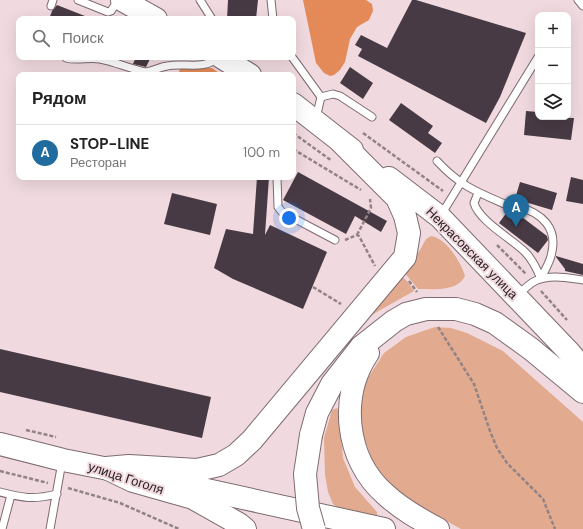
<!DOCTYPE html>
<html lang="ru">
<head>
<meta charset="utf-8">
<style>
  body { margin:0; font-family:"DM Sans",sans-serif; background:#f2f2f2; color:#222 }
  .controls { position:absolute; right:12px; top:12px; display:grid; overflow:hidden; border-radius:8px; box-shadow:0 4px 16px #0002 }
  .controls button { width:36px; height:36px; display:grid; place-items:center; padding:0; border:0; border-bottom:1px solid #e0e0e0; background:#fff; color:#222; font:20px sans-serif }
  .you { position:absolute; left:289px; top:218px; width:14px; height:14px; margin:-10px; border:3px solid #fff; border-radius:50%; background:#1a73e8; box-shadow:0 0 0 6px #1a73e833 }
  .badge { display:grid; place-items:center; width:26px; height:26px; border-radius:50%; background:#216c9f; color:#fff; font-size:13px; font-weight:700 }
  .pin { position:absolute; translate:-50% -33px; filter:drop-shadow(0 1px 2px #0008) }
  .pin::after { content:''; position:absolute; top:21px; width:14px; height:12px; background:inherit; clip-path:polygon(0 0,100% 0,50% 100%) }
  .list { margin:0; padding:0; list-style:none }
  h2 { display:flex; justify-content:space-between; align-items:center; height:52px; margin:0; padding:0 16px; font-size:17px }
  h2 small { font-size:13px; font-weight:400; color:#767676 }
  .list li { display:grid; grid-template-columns:26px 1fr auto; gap:12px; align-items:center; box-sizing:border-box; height:56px; padding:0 16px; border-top:1px solid #e0e0e0 }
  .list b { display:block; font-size:15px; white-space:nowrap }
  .list p { margin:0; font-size:13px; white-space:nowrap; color:#767676 }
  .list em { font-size:13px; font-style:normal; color:#767676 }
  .icon { flex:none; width:22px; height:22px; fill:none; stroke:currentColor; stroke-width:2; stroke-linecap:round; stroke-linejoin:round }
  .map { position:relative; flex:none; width:583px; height:529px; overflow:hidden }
  .search { position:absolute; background:#fff; box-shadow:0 4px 16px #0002; left:16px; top:16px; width:280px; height:44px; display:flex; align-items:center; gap:10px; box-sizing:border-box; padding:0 14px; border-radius:8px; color:#767676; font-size:15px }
  .panel { position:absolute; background:#fff; box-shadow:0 4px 16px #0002; left:16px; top:72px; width:280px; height:108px; border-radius:8px }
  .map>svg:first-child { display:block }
</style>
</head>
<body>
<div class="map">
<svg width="583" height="529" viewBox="0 0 583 529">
  <rect width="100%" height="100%" fill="#f0dadf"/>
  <path fill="#e2aa8e" d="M431 236C446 238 461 262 465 276 457 292 434 289 418 289L404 272 420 250 426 239Z
    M401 276 408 282 414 291 368 317Z
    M435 327 451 328 467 333 503 351 583 422V529H461L401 496 375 468 362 432 359 414 366 381 384 353 406 337Z
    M337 408 339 412 343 458 355 487 377 512V518L342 511 333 504 328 492 325 475 324 438 332 410Z"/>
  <path fill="#e48a59" d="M303 0H366L372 4 373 11 369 20 357 27 350 39 345 62 340 70 334 75 330 76 324 73 316 63Z
    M181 68H212L222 75H181L179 71Z"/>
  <path fill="#483a44" d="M228 0H258L256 19H227Z
    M412 0H416L526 33 500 97 486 123 358 56 362 49 355 45 361 35 387 48Z
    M57 5 90 18V19H49L52 11Z
    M136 57H151L146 67 133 64Z
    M350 67 373 83 363 99 340 83Z
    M401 103 433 126 428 133 442 143 435 153 389 120Z
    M526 111 538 112V117L574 118 571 140 524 135Z
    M298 172 387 221 381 232 355 216 346 234 283 200Z
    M257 177H269L265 235 270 225 327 252 303 309 233 279 214 268 226 229 253 234Z
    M571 177 583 180V204L566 201Z
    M520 182 557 193 552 210 515 199Z
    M172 193 217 204 210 235 164 224Z
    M510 208 547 236 548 240 538 253 499 223Z
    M556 256 583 264V275L565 271V269L556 257Z
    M0 349 211 397 202 438 0 392Z"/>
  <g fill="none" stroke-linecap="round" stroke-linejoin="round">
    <defs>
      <path id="service" d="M78 0 108 12 111 11 118 0
        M200 0 212 19
        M271 0 273 19
        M578 0 583 6
        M51 6 53 0
        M292 57 321 97 316 118
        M66 58C77 61 89 57 100 59 116 62 130 69 146 72 154 71 159 67 167 66 183 62 205 71 218 57
        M321 97 333 94 340 96 372 117
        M437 161C460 186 477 192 507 205
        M277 177 278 207 282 212 335 240
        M478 193 474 203C479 221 512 239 525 252 533 260 537 269 541 279
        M517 206C542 213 559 228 551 256 549 264 544 271 541 279
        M441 215 538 57
        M518 295C523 290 529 284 535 281 550 274 568 278 583 280
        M0 492C23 498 33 500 57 494
        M2 529 11 495
        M50 529 62 462"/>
      <path id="primary" d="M106 468 133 481 193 498 239 524 245 529"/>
      <path id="trunk" d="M122 0 156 19
        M221 57 250 75
        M293 104 352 150
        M389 178 440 217 569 352 583 369
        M368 353C339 396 345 459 385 494 401 509 419 519 438 529
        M311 435 317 413 332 384 361 347 394 321 406 314 426 309H456L475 314 495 323 531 349 583 392
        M0 444 63 460 119 471
        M106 468 129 466 197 470 219 465 236 455 252 440 405 257 409 233 405 216 397 198 340 141
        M152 478 384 529"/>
    </defs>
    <use href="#service" stroke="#7e6b70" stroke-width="9"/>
    <use href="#primary" stroke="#7e6b70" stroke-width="24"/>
    <use href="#trunk" stroke="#7e6b70" stroke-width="24"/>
    <path stroke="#928386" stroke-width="2.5" stroke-dasharray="4 2" stroke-linecap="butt" d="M293 133 332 161
      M363 133 443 191
      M293 149 361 190
      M357 235 371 208 370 199
      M345 240 357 235 359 236 375 266
      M497 245 526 274
      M409 281 417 292
      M313 287 341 304
      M541 291 567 320
      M438 327 474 384 490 431 497 448 507 463 543 499 555 529
      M26 430 56 437
      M0 471 48 483
      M68 488 120 503 179 529"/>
    <use href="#service" stroke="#fff" stroke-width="7"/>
    <use href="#primary" stroke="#fff" stroke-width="22"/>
    <use href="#trunk" stroke="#fff" stroke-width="22"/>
    <defs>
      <path id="trunk-bridge" d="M311 435 305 474 308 508 314 529"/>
    </defs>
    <use href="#trunk-bridge" stroke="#7e6b70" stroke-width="24" stroke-linecap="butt"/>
    <use href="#trunk-bridge" stroke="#fff" stroke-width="22"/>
  </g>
  <g text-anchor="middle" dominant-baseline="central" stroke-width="4" stroke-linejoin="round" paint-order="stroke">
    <g font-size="13" fill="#292123" stroke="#f0dadf">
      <text transform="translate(472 253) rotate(45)">Некрасовская улица</text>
      <text transform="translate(126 478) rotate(18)">улица Гоголя</text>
    </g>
  </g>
</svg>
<div class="controls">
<button>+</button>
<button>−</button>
<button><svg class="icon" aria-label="layers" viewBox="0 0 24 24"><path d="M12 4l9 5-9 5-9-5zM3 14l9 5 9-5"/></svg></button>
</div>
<div class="you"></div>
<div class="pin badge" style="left:516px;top:227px">A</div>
<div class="search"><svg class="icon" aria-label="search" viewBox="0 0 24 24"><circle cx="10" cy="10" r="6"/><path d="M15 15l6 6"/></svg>Поиск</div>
<section class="panel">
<h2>Рядом<small></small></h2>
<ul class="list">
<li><span class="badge">A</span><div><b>STOP-LINE</b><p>Ресторан</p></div><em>100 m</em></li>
</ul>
</section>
</div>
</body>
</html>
